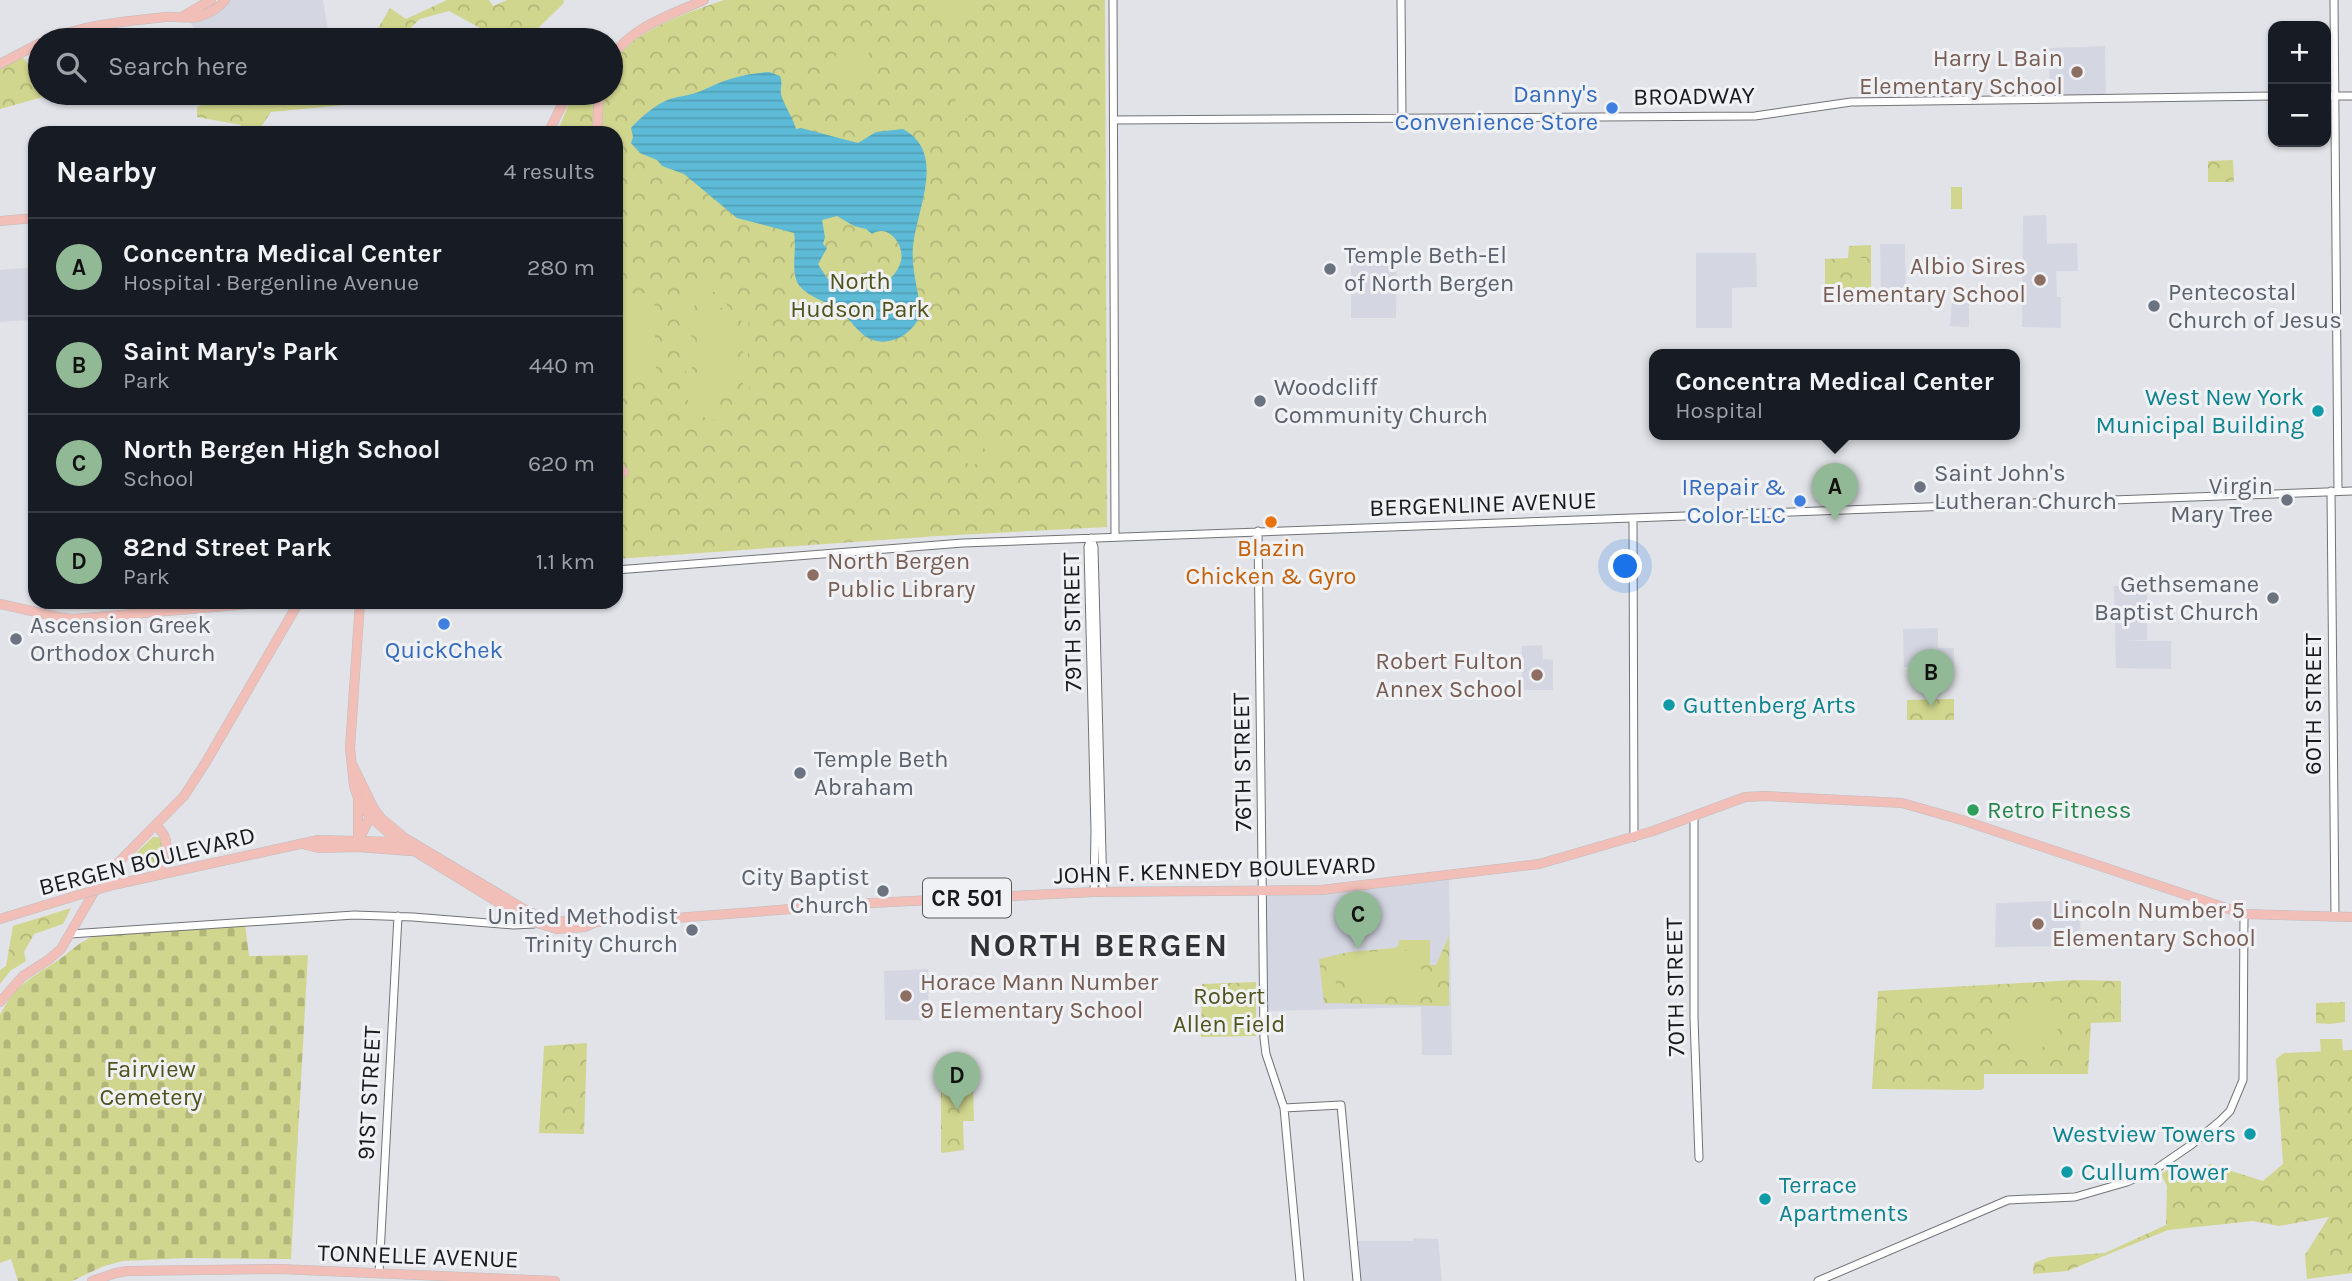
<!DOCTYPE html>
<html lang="en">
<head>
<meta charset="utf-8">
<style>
  body { margin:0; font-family:Karla,sans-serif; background:#242831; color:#f1f3f6 }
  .controls { position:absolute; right:21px; top:21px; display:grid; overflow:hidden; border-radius:14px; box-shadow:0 2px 5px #0004 }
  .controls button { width:63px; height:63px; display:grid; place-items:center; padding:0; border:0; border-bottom:2px solid #363941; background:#171b24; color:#f1f3f6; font:35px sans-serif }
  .you { position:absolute; left:1626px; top:567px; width:24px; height:24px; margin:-18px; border:5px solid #fff; border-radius:50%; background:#1a73e8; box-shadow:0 0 0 10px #1a73e833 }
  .badge { display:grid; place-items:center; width:46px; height:46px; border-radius:50%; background:#91b995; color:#111; font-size:23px; font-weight:700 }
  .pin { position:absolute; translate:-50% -58px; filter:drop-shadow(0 2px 4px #0008) }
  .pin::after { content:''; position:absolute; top:37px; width:24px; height:21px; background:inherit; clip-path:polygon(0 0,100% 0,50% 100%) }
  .popup { position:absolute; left:1649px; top:349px; width:371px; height:91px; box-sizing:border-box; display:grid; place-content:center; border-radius:14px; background:#171b24; filter:drop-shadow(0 2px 5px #0005); font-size:23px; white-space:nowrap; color:#9ea1a6 }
  .popup b { font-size:26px; color:#f1f3f6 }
  .popup::after { content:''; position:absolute; left:50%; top:100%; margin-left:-14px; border:14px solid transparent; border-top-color:#171b24 }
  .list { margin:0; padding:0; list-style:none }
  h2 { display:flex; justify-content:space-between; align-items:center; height:91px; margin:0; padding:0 28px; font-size:30px }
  h2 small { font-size:23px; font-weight:400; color:#9ea1a6 }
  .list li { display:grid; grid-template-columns:46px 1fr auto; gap:21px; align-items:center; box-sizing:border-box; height:98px; padding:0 28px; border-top:2px solid #363941 }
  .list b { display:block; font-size:26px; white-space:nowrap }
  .list p { margin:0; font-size:23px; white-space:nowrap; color:#9ea1a6 }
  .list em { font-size:23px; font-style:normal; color:#9ea1a6 }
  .icon { flex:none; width:38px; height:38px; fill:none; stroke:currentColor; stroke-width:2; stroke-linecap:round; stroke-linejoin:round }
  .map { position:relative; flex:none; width:2352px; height:1281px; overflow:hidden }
  .search { position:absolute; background:#171b24; box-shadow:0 2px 5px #0004; left:28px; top:28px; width:595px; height:77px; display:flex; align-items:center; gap:18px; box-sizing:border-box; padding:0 24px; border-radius:38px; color:#9ea1a6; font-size:26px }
  .panel { position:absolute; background:#171b24; box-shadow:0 2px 5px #0004; left:28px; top:126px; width:595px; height:483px; border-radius:21px }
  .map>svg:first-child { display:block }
</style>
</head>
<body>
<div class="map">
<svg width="2352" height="1281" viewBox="0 0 2352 1281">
  <defs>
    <pattern id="forest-crowns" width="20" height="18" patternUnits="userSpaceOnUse" patternTransform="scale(1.75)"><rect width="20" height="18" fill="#d0d68d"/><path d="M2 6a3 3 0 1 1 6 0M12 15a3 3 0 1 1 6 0" fill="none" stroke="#b2b779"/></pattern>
    <pattern id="cemetery-stones" width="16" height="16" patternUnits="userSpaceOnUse" patternTransform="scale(1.75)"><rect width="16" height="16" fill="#d0d68d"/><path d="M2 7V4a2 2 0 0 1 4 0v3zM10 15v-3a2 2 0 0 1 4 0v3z" fill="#b2b779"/></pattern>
    <pattern id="water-rules" width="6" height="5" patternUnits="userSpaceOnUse" patternTransform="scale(1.75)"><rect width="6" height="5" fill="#5ebbd7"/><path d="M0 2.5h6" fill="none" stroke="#51a0b8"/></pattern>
  </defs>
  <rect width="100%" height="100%" fill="#e2e3e8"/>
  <path fill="#d4d6e2" d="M225 0H323L329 36 347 29 345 40H208L198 34 186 17 194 18Z
    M2105 46 2106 97H2050L2049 48Z
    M2046 215 2047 244 2077 243 2078 271H2056L2057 297H2061V328L2022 327 2023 216Z
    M1880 244H1905L1906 302 1881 301Z
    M1696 253H1756L1757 287 1732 288V328H1696Z
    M1351 257H1397L1396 318H1351Z
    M35 267 32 320 0 322V270Z
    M1969 289V327L1950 326 1953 290Z
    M2114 586H2147V640L2123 641H2171V669L2116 668Z
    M1938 628V648H1954V667H1904L1903 629Z
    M1542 645 1543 659 1553 660V690H1522V646Z
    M1449 876 1452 1055H1422L1421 1007 1268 1011 1263 890Z
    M2081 900 2080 946 1995 947 1996 903Z
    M928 969 929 1020H885L884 971Z
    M1413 1238 1438 1239 1442 1281H1358L1355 1241H1413Z"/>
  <path fill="url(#forest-crowns)" d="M447 0H489L493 6 507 0H564L563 4 532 34 526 29 482 39 480 28 449 11 420 19 402 36 390 40H363L373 37 390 8 406 19Z
    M724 0H1105L1107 527 938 536 616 559V133H557L573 93H611C611 86 609 77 611 71 620 34 692 11 724 0Z
    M20 54 32 68 40 72V93H57L0 109V64Z
    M217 93H345V105L271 112 257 133H240L241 125 197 117V107L218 98Z
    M2233 160 2234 182H2208V161Z
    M1951 187H1962V209H1951Z
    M1871 245V303H1825V259L1848 258 1849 246Z
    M1954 699V720H1907V700Z
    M153 837H159L162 843 156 865 150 862 141 866 133 856Z
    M71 908 63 924 34 934 24 952 26 961 10 971 0 984V970L6 966 13 926Z
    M1449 936V1006L1324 1003 1319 959 1349 952 1394 948 1398 946 1399 940H1430V965H1436Z
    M2075 980 2121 981V1022L2091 1023 2088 1074H1984V1088L1981 1090 1872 1089 1878 991Z
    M1256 982V1036L1201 1037 1202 984Z
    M2345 1002V1022L2330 1024 2316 1023V1003Z
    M587 1043 584 1134 539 1133 544 1046Z
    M2352 1050V1273L2307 1279 2305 1255 2329 1217 2279 1226 2253 1221 2168 1230 2067 1271 2033 1274 2034 1263 2049 1257 2105 1253 2166 1225 2167 1186 2161 1174 2178 1164 2186 1177 2210 1164 2263 1181 2283 1164 2276 1059 2284 1053Z
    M973 1084 974 1121H963L964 1150 942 1153 941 1151V1087L945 1085Z"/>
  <path fill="url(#cemetery-stones)" d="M245 924 249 956 308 955 291 1259 187 1258 123 1261 104 1266 72 1281H18L11 1259 0 1263V1015C17 982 31 979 60 959 77 946 81 940 103 933Z"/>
  <path fill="#d0d68d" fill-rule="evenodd" d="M935 0H969L971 17 955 23C943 18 934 14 935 0Z
    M848 40 867 48 871 61 867 77 838 78 834 73C835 59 835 48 848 40Z
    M956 95 970 96 968 118 954 116Z
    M1850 258H1867L1866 270 1853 272Z
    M1852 277 1867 278 1870 301 1850 302Z
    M1836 278 1843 279V294H1830V279Z
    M683 281H690L691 297C708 281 739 281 747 309 750 324 748 342 748 357 748 371 752 388 746 400 741 412 729 420 716 420 703 420 693 411 687 399ZM710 292C728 291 739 301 741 319 742 338 746 377 741 395 733 423 695 414 692 388L691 313 697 301Z
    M654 293 656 376 619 377 617 294Z
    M716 295 724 298 727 306 718 309 704 308 708 297Z
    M734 312 735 395 698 396 697 313Z
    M992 439 1007 455 998 463 983 447Z
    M972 443 980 462 969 467 961 447Z
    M958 449 966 468 956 472 948 453Z
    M1413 943 1419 944V960L1427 988 1420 984 1419 988 1350 989 1349 952 1406 951Z
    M1326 965H1335L1336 987H1327Z
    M1205 986H1248L1252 989 1250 1031C1222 1034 1208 1011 1205 986Z
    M2057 1000C2067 1030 2052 1048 2023 1056L2013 1030 2009 1010 2021 1005Z
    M2320 1039H2342L2343 1052 2321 1053Z
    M969 1089V1108H945V1090Z"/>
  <path fill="url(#water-rules)" fill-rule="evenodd" d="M769 72 780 76C783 84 780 87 781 94 783 104 793 117 796 129L801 128 858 143 876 132 903 129C947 153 917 208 913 246 911 266 918 291 921 311 916 334 886 351 865 336 855 329 848 316 838 309 826 301 804 296 797 282 791 268 797 248 794 233L737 218 684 174 662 166 657 160 640 153 631 143 633 137 631 128C641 117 656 104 670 99 680 96 692 95 701 91 726 79 741 74 769 72ZM837 216 854 226 866 229 872 234C888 223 905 245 901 261 898 274 885 283 876 292L845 283 838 286 827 278 818 264 827 248 823 244 825 237 822 220Z"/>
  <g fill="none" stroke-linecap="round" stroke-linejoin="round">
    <defs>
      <path id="minor" d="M1113 0 1115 537
        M1401 0 1402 118
        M2334 0 2338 491
        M2326 96H2352
        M1114 120 1755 116 1851 102 2273 96
        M2331 491 2335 916
        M1633 519 1634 837
        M1258 531 1264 1038 1266 1054 1284 1108 1300 1281
        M1091 538 1088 547 1095 830 1094 892
        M1091 539 1094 547 1103 892
        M616 570 963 543 2352 491
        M1694 816V1018L1699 1158
        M70 934 354 915 413 917 513 925 534 924
        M1284 1108 1341 1105 1357 1281
        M379 1273 398 916
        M1818 1281 2008 1200 2075 1197 2127 1182 2156 1169 2191 1145 2220 1121 2230 1111 2243 1080 2244 914"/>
      <path id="major" d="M183 16 211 0
        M47 40C83 25 126 21 165 17 176 16 188 19 198 17 208 14 218 9 225 0
        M611 58C631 27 672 14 704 0
        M0 64 40 43
        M548 133 568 93
        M597 133 599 93
        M0 221 35 218
        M616 469 624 472
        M360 602 350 748 354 786 358 798 370 817 401 843 527 920 557 929 585 927 594 923
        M0 604 58 617 73 619 273 602
        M353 766 374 809 382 819 405 838 529 912 554 921 596 922 675 918 871 903 1094 892 1321 890 1539 864 1653 831 1745 797 1765 796 1902 803 1962 820 2244 914 2352 917
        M358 799V845
        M156 826C173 839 166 856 158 873
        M359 840 372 813
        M306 845 319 848 358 847 410 851
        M113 885 318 840 396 842
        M0 919 75 896
        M0 1002 23 976 48 960 61 949 101 880 184 796 206 762 299 602
        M92 1281 116 1273 127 1271 280 1269 555 1281"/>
    </defs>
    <use href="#minor" stroke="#727377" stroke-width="9"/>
    <use href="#major" stroke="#bfbfbf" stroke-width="10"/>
    <use href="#minor" stroke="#fff" stroke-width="7"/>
    <use href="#major" stroke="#f2beb8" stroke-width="9"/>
    <defs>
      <path id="major-bridge" d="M75 896 113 885"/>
    </defs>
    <use href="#major-bridge" stroke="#bfbfbf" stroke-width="10" stroke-linecap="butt"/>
    <use href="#major-bridge" stroke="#f2beb8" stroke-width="9"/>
  </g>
  <g fill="#8d6e63" stroke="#f0f1f5" stroke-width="2.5">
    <circle cx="2077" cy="72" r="7"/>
    <circle cx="2040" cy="280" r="7"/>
    <circle cx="813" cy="575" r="7"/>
    <circle cx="1537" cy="675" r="7"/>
    <circle cx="2038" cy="924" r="7"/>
    <circle cx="906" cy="996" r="7"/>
  </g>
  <g fill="#3f7fe0" stroke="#f0f1f5" stroke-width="2.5">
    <circle cx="1612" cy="108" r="7"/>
    <circle cx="1800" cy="501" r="7"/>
    <circle cx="444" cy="624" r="7"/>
  </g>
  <g fill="#6b7280" stroke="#f0f1f5" stroke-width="2.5">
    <circle cx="1330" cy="269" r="7"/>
    <circle cx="2154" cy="306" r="7"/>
    <circle cx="1260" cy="401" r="7"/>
    <circle cx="1920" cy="487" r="7"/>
    <circle cx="2287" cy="500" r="7"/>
    <circle cx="2273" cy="598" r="7"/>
    <circle cx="16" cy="639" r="7"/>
    <circle cx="800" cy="773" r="7"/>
    <circle cx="883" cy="891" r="7"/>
    <circle cx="692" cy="930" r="7"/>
  </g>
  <g fill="#0f9aa8" stroke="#f0f1f5" stroke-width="2.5">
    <circle cx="2318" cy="411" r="7"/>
    <circle cx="1669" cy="705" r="7"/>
    <circle cx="2250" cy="1134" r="7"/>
    <circle cx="2067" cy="1172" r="7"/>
    <circle cx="1765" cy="1199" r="7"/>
  </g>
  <circle fill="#e8710a" stroke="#f0f1f5" stroke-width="2.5" cx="1271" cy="522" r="7"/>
  <circle fill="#2e9e5b" stroke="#f0f1f5" stroke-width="2.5" cx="1973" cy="810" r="7"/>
  <g text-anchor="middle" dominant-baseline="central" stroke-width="6" stroke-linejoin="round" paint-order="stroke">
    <rect fill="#f0f1f5" stroke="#5a5a5d" stroke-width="2" x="923" y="878.5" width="88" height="39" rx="5"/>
    <g font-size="23" font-weight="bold" fill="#1a1a1c">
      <text x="967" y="898">CR 501</text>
    </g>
    <g font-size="24" fill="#785e54" stroke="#f0f1f5" text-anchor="end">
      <text x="2063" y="58">Harry L Bain<tspan x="2063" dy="28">Elementary School</tspan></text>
      <text x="2026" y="266">Albio Sires<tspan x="2026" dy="28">Elementary School</tspan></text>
      <text x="827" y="561" text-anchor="start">North Bergen<tspan x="827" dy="28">Public Library</tspan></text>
      <text x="1523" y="661">Robert Fulton<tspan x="1523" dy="28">Annex School</tspan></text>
      <text x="2052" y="910" text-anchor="start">Lincoln Number 5<tspan x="2052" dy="28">Elementary School</tspan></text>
      <text x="920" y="982" text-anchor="start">Horace Mann Number<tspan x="920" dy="28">9 Elementary School</tspan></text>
    </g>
    <g font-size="24" fill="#366cbe" stroke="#f0f1f5" text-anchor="end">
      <text x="1598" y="94">Danny's<tspan x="1598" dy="28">Convenience Store</tspan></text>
      <text x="1786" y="487">IRepair &amp;<tspan x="1786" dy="28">Color LLC</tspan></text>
      <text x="444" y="650" text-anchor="middle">QuickChek</text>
    </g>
    <g font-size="24" fill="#1a1a1c" stroke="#f0f1f5">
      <text transform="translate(1694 96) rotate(-1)">BROADWAY</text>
      <text transform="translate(1483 504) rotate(-2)">BERGENLINE AVENUE</text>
      <text transform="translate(1072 622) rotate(-91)">79TH STREET</text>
      <text transform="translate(2313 704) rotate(-90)">60TH STREET</text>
      <text transform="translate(1242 762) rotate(-91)">76TH STREET</text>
      <text transform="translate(147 861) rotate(-14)">BERGEN BOULEVARD</text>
      <text transform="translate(1215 870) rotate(-2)">JOHN F. KENNEDY BOULEVARD</text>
      <text transform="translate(1675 987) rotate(-91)">70TH STREET</text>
      <text transform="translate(369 1093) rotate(-87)">91ST STREET</text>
      <text transform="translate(418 1256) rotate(2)">TONNELLE AVENUE</text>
    </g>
    <g font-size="24" fill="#5b616d" stroke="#f0f1f5" text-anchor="start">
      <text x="1344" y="255">Temple Beth-El<tspan x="1344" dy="28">of North Bergen</tspan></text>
      <text x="2168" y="292">Pentecostal<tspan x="2168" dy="28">Church of Jesus</tspan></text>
      <text x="1274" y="387">Woodcliff<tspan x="1274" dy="28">Community Church</tspan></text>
      <text x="1934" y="473">Saint John's<tspan x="1934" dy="28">Lutheran Church</tspan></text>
      <text x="2273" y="486" text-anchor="end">Virgin<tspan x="2273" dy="28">Mary Tree</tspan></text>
      <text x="2259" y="584" text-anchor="end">Gethsemane<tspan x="2259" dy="28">Baptist Church</tspan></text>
      <text x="30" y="625">Ascension Greek<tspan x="30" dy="28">Orthodox Church</tspan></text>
      <text x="814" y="759">Temple Beth<tspan x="814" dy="28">Abraham</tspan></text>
      <text x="869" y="877" text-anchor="end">City Baptist<tspan x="869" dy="28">Church</tspan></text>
      <text x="678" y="916" text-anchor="end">United Methodist<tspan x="678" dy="28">Trinity Church</tspan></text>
    </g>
    <g font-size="24" fill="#50531c" stroke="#f0f1f5">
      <text x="860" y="281">North<tspan x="860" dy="28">Hudson Park</tspan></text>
      <text x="1229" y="996">Robert<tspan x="1229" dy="28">Allen Field</tspan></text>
      <text x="151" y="1069">Fairview<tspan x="151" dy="28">Cemetery</tspan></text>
    </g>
    <g font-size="24" fill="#0d838f" stroke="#f0f1f5" text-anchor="start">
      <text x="2304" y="397" text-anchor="end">West New York<tspan x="2304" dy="28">Municipal Building</tspan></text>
      <text x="1683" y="705">Guttenberg Arts</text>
      <text x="2236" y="1134" text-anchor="end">Westview Towers</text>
      <text x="2081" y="1172">Cullum Tower</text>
      <text x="1779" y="1185">Terrace<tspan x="1779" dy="28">Apartments</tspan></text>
    </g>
    <g font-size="24" fill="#c56008" stroke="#f0f1f5">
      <text x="1271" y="548">Blazin<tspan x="1271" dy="28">Chicken &amp; Gyro</tspan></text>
    </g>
    <g font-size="24" fill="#27864d" stroke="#f0f1f5" text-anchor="start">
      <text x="1987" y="810">Retro Fitness</text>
    </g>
    <g font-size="32" font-weight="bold" letter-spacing="2" fill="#303135" stroke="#f0f1f5">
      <text x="1099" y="945">NORTH BERGEN</text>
    </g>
  </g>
</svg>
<div class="controls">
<button>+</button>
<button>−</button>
</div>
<div class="you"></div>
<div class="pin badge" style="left:1835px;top:521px">A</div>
<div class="popup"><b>Concentra Medical Center</b>Hospital</div>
<div class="pin badge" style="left:1931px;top:707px">B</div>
<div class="pin badge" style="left:1358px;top:949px">C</div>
<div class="pin badge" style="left:957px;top:1110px">D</div>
<div class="search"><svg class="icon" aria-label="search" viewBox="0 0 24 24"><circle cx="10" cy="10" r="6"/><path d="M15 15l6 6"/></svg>Search here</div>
<section class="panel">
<h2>Nearby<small>4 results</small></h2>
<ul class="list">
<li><span class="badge">A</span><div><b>Concentra Medical Center</b><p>Hospital · Bergenline Avenue</p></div><em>280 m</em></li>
<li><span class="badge">B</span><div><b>Saint Mary's Park</b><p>Park</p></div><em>440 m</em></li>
<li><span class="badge">C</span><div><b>North Bergen High School</b><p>School</p></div><em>620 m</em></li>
<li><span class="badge">D</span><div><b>82nd Street Park</b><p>Park</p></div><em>1.1 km</em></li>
</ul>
</section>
</div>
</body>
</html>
